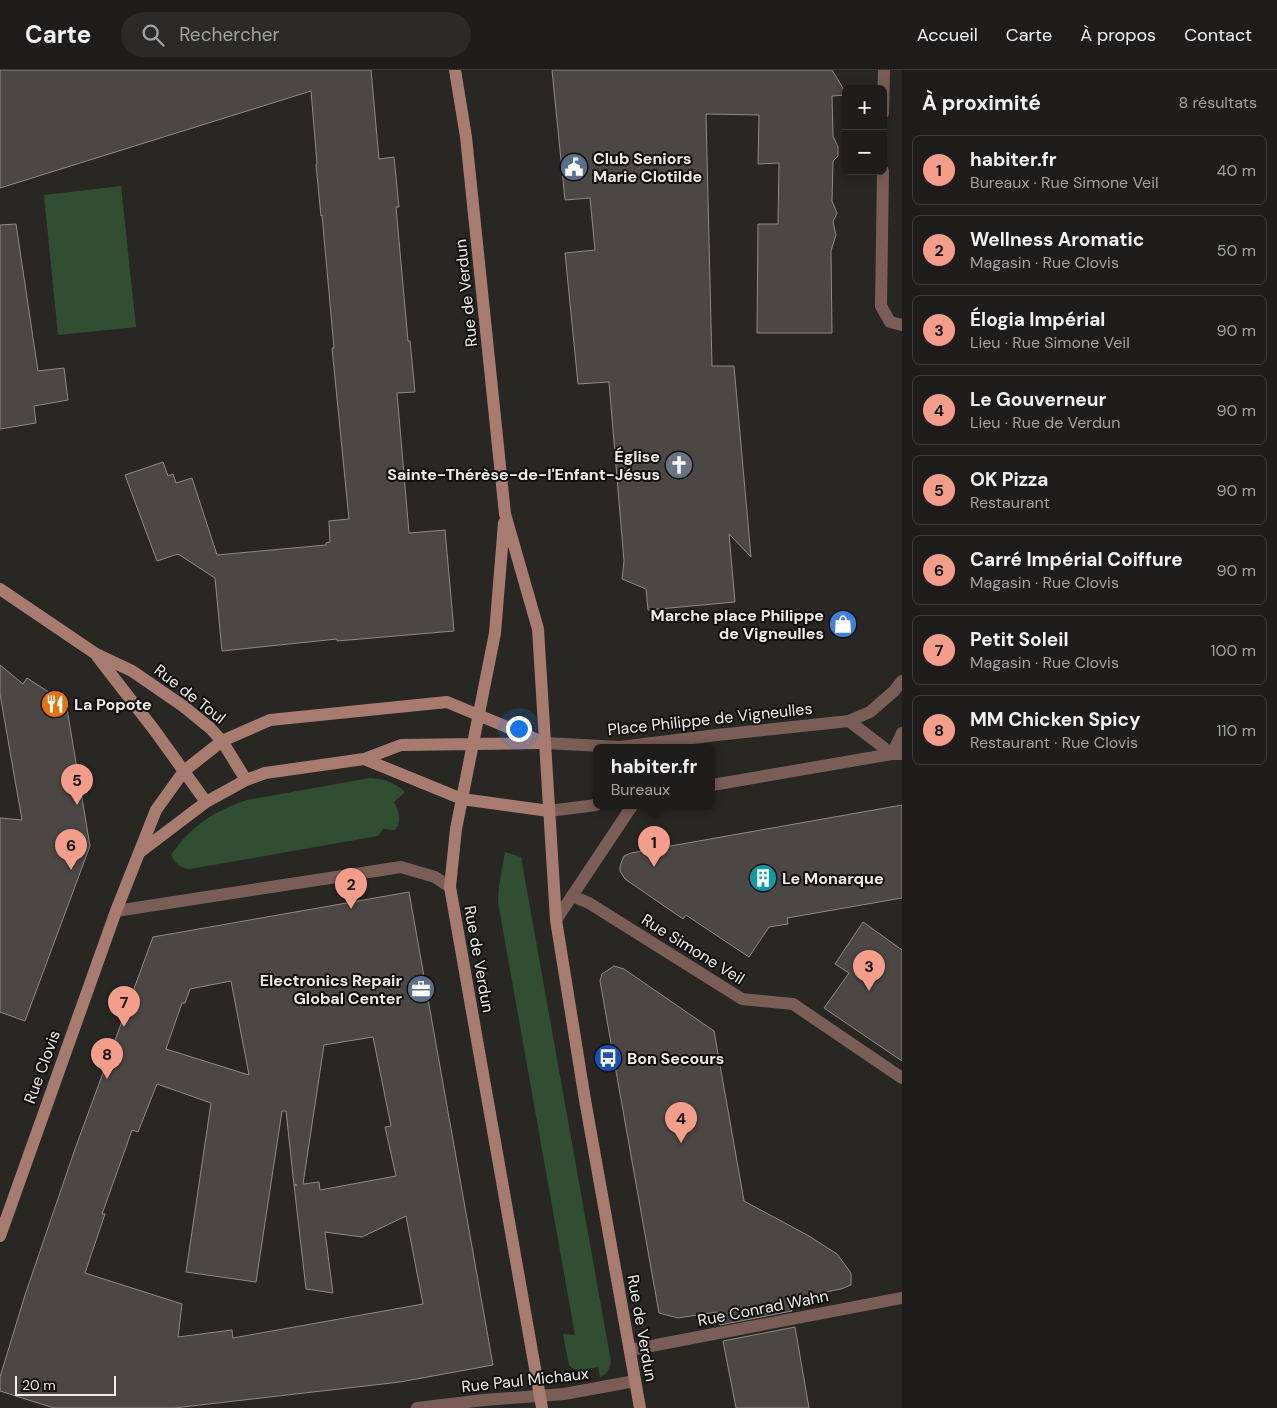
<!DOCTYPE html>
<html lang="fr">
<head>
<meta charset="utf-8">
<style>
  body { margin:0; font-family:"DM Sans",sans-serif; background:#2c2a28; color:#f1f3f6 }
  .controls { position:absolute; right:15px; top:15px; display:grid; overflow:hidden; border-radius:8px; box-shadow:0 2px 12px #0003 }
  .controls button { width:45px; height:45px; display:grid; place-items:center; padding:0; border:0; border-bottom:1px solid #3c3b3a; background:#1f1d1b; color:#f1f3f6; font:25px sans-serif }
  .scale { position:absolute; left:15px; bottom:12px; width:101px; box-sizing:border-box; padding-left:5px; border:2px solid #f0eeec; border-top:0; font-size:14px; line-height:18px; white-space:nowrap; color:#f0eeec; -webkit-text-stroke:4px #11100f; paint-order:stroke }
  .you { position:absolute; left:518px; top:658px; width:18px; height:18px; margin:-12px; border:4px solid #fff; border-radius:50%; background:#1a73e8; box-shadow:0 0 0 8px #1a73e833 }
  .badge { display:grid; place-items:center; width:32px; height:32px; border-radius:50%; background:#f49d8b; color:#111; font-size:16px; font-weight:700 }
  .pin { position:absolute; translate:-50% -41px; filter:drop-shadow(0 1px 2px #0008) }
  .pin::after { content:''; position:absolute; top:26px; width:18px; height:15px; background:inherit; clip-path:polygon(0 0,100% 0,50% 100%) }
  .popup { position:absolute; left:593px; top:674px; width:122px; height:65px; box-sizing:border-box; display:grid; place-content:center; border-radius:8px; background:#1f1d1b; filter:drop-shadow(0 1px 4px #0005); font-size:16px; white-space:nowrap; color:#a1a2a3 }
  .popup b { font-size:19px; color:#f1f3f6 }
  .popup::after { content:''; position:absolute; left:50%; top:100%; margin-left:-10px; border:10px solid transparent; border-top-color:#1f1d1b }
  .list { margin:0; padding:0; list-style:none }
  h2 { display:flex; justify-content:space-between; align-items:center; height:65px; margin:0; padding:0 20px; font-size:21px }
  h2 small { font-size:16px; font-weight:400; color:#a1a2a3 }
  .list li { display:grid; grid-template-columns:32px 1fr auto; gap:15px; align-items:center; box-sizing:border-box; height:70px; margin:0 10px 10px; padding:0 10px; border:1px solid #3c3b3a; border-radius:8px }
  .list b { display:block; font-size:19px; white-space:nowrap }
  .list p { margin:0; font-size:16px; white-space:nowrap; color:#a1a2a3 }
  .list em { font-size:16px; font-style:normal; color:#a1a2a3 }
  .icon { flex:none; width:28px; height:28px; fill:none; stroke:currentColor; stroke-width:2; stroke-linecap:round; stroke-linejoin:round }
  .map { position:relative; flex:none; width:902px; height:1338px; overflow:hidden }
  header { display:flex; align-items:center; gap:30px; box-sizing:border-box; height:70px; padding:0 25px; background:#1f1d1b; border-bottom:1px solid #3c3b3a }
  header strong { font-size:24px }
  nav { display:flex; gap:28px; margin-inline-start:auto; font-size:18px }
  .search { width:350px; height:45px; background:#2c2a28; display:flex; align-items:center; gap:12px; box-sizing:border-box; padding:0 18px; border-radius:28px; color:#a1a2a3; font-size:19px }
  main { display:flex }
  aside { flex:1; background:#1f1d1b }
  .map>svg:first-child { display:block }
</style>
</head>
<body>
<header>
<strong>Carte</strong>
<div class="search"><svg class="icon" aria-label="search" viewBox="0 0 24 24"><circle cx="10" cy="10" r="6"/><path d="M15 15l6 6"/></svg>Rechercher</div>
<nav><a>Accueil</a><a>Carte</a><a>À propos</a><a>Contact</a></nav>
</header>
<main>
<div class="map">
<svg width="902" height="1338" viewBox="0 0 902 1338">
  <rect width="100%" height="100%" fill="#292724"/>
  <path fill="#314e33" d="M121 116 136 257 58 265 44 125Z
    M370 708C384 709 394 712 405 722L394 732C399 741 402 752 395 760L383 759 378 766 190 799C181 799 175 793 171 785 191 756 214 741 247 730Z
    M505 782 521 787 611 1292C609 1299 607 1305 600 1307L598 1297C588 1299 576 1304 569 1295L563 1264 575 1265 498 832 499 816Z"/>
  <path fill="#4a4745" stroke="#8d8a87" fill-rule="evenodd" d="M0 0H371L379 89 394 87 399 137H396L408 271H410L415 322 397 323 409 463 445 460 454 561 337 571V569L222 581 215 508 178 484 157 491 125 405 163 392 168 406 173 404 176 413 192 408 217 485 326 475V473L330 472 329 451 349 449 332 278H334L322 145 321 146 316 95 317 93 311 21 0 118Z
    M552 0H832L846 23V25L832 26 833 66 838 77V86L833 91 832 131 837 143 833 152 836 165 831 181 832 263H757L758 154H778L779 93 758 94 759 45 706 44 712 296H734L751 487 729 464 735 532 648 540 646 519 622 509 624 491 609 312 578 314 565 183 595 180 590 128 565 130Z
    M16 154 38 301 64 298 68 330 34 336 36 353 0 359V155Z
    M0 595 23 614 27 608 61 630 67 639 90 776 25 951 0 942V748L22 750 0 624Z
    M902 735V828L787 848 788 854 769 857 749 887 686 845 683 849 625 809 620 801V796L624 786 631 783Z
    M409 822 493 1295 400 1312 174 1338H54L0 1321V1307L25 1225 75 1079 153 867ZM231 911 249 1005 166 979 182 933H185L190 919ZM373 967 391 1056 385 1057 396 1106 320 1120 319 1112 303 1114 324 975ZM157 1014 211 1033 186 1202 256 1212 282 1041H286L294 1115H297H294L306 1219 333 1223 325 1162 362 1167 406 1146 423 1234 233 1268 232 1260 178 1267 182 1234 85 1203 105 1144H102L120 1094 132 1060 138 1062Z
    M863 852 902 880V991L824 938 849 903 835 894Z
    M614 896 624 899 714 961 744 1131 809 1166 837 1184 851 1203V1215L841 1219 790 1229 792 1241 720 1255 717 1242 678 1248 659 1243 600 911 602 904Z
    M795 1257 809 1338H736L723 1271Z"/>
  <g fill="none" stroke-linecap="round" stroke-linejoin="round">
    <path stroke="#7a5d56" stroke-width="12" d="M572 826 589 833 742 929 793 934 902 1008
      M630 1280 902 1228"/>
    <path stroke="#7a5d56" stroke-width="12" d="M883 43 884 0
      M883 101 881 236 890 252 902 255
      M849 651 892 684H902
      M116 841 401 797 435 807 450 817
      M417 1338 484 1330 564 1324 635 1311"/>
    <path stroke="#7a5d56" stroke-width="12" d="M545 673 620 677 717 665 849 651 870 642 894 621 902 611
      M712 715 892 684 902 663
      M549 741 596 735
      M556 850 632 736"/>
    <path stroke="#a87b70" stroke-width="12" d="M455 0 466 67 505 444 538 559 556 850 585 1030 640 1338
      M504 453 495 563 456 759 450 817 542 1338
      M0 519 96 584 132 601 183 636 210 658 222 671 246 710
      M97 586 155 661 206 732
      M364 689 462 729 549 741
      M140 782 206 732 246 710 265 703 364 689 401 675 538 673
      M0 1166 116 841 156 740 184 701 222 671 270 650 447 632 545 673"/>
  </g>
  <defs>
    <symbol id="civic-disc" viewBox="-11 -11 22 22"><circle r="9.5" fill="#5c6f8a" stroke="#11100f"/><path d="M-.6-6.5H3V-4.5H.6V-3L4-1V1h2V6H-6V1h2V-1L-.6-3ZM-1.2 2.5V6h2.4V2.5Z" fill="#fff"/></symbol>
    <symbol id="church-disc" viewBox="-11 -11 22 22"><circle r="9.5" fill="#6b7280" stroke="#11100f"/><path d="M-1.2-6h2.4v3.5h3.3v2.4h-3.3V6h-2.4V-.1h-3.3v-2.4h3.3Z" fill="#fff"/></symbol>
    <symbol id="shop-disc" viewBox="-11 -11 22 22"><circle r="9.5" fill="#3f7fe0" stroke="#11100f"/><path d="M-5-2.5h2.3a2.7 3.5 0 0 1 5.4 0H5L5.5 6h-11ZM-1.5-2.5h3a1.5 2.3 0 0 0-3 0Z" fill="#fff"/></symbol>
    <symbol id="restaurant-disc" viewBox="-11 -11 22 22"><circle r="9.5" fill="#e8710a" stroke="#11100f"/><path d="M-5-6h1v4h1v-4h1v4h1v-4h1v5L-1.5 .5V6h-2V.5L-5-1ZM5-6V6H3V1.5H1.5Q1.5-4 5-6Z" fill="#fff"/></symbol>
    <symbol id="building-disc" viewBox="-11 -11 22 22"><circle r="9.5" fill="#0f9aa8" stroke="#11100f"/><path d="M-4-6H4V6H1V3H-1V6H-4ZM-2.5-4.3h1.7v1.8h-1.7ZM.8-4.3h1.7v1.8H.8ZM-2.5-1h1.7V.8h-1.7ZM.8-1h1.7V.8H.8Z" fill="#fff"/></symbol>
    <symbol id="office-disc" viewBox="-11 -11 22 22"><circle r="9.5" fill="#5c6f8a" stroke="#11100f"/><path d="M-6-3h4V-5.5h4V-3h4V5H-6ZM-1-4.5V-3h2v-1.5ZM-6 0V1H6V0Z" fill="#fff"/></symbol>
    <symbol id="bus-disc" viewBox="-11 -11 22 22"><circle r="9.5" fill="#1a4fb4" stroke="#11100f"/><path d="M-5-6H5V4H4V6H2V4H-2V6H-4V4H-5ZM-3.5-4V0h7V-4ZM-3.5 1.2v1.5H-2V1.2ZM2 1.2v1.5H3.5V1.2Z" fill="#fff"/></symbol>
  </defs>
  <g fill-rule="evenodd">
    <use href="#civic-disc" x="558" y="81" width="32" height="32"/>
    <use href="#church-disc" x="663" y="379" width="32" height="32"/>
    <use href="#shop-disc" x="827" y="538" width="32" height="32"/>
    <use href="#restaurant-disc" x="39" y="618" width="32" height="32"/>
    <use href="#building-disc" x="747" y="792" width="32" height="32"/>
    <use href="#office-disc" x="405" y="903" width="32" height="32"/>
    <use href="#bus-disc" x="592" y="972" width="32" height="32"/>
  </g>
  <g text-anchor="middle" dominant-baseline="central" stroke-width="4" stroke-linejoin="round" paint-order="stroke">
    <g font-size="16" font-weight="bold" fill="#f0eeec" stroke="#11100f" text-anchor="start">
      <text x="593" y="88">Club Seniors<tspan x="593" dy="18">Marie Clotilde</tspan></text>
      <text x="660" y="386" text-anchor="end">Église<tspan x="660" dy="18">Sainte-Thérèse-de-l'Enfant-Jésus</tspan></text>
      <text x="824" y="545" text-anchor="end">Marche place Philippe<tspan x="824" dy="18">de Vigneulles</tspan></text>
      <text x="74" y="634">La Popote</text>
      <text x="782" y="808">Le Monarque</text>
      <text x="402" y="910" text-anchor="end">Electronics Repair<tspan x="402" dy="18">Global Center</tspan></text>
      <text x="627" y="988">Bon Secours</text>
    </g>
    <g font-size="16" fill="#f0eeec" stroke="#11100f">
      <text transform="translate(466 223) rotate(-96)">Rue de Verdun</text>
      <text transform="translate(190 624) rotate(38)">Rue de Toul</text>
      <text transform="translate(710 649) rotate(-6)">Place Philippe de Vigneulles</text>
      <text transform="translate(693 879) rotate(32)">Rue Simone Veil</text>
      <text transform="translate(479 889) rotate(80)">Rue de Verdun</text>
      <text transform="translate(42 997) rotate(-70)">Rue Clovis</text>
      <text transform="translate(763 1238) rotate(-11)">Rue Conrad Wahn</text>
      <text transform="translate(642 1258) rotate(80)">Rue de Verdun</text>
      <text transform="translate(525 1310) rotate(-6)">Rue Paul Michaux</text>
    </g>
  </g>
</svg>
<div class="controls">
<button>+</button>
<button>−</button>
</div>
<div class="scale">20 m</div>
<div class="you"></div>
<div class="pin badge" style="left:654px;top:797px">1</div>
<div class="popup"><b>habiter.fr</b>Bureaux</div>
<div class="pin badge" style="left:351px;top:839px">2</div>
<div class="pin badge" style="left:869px;top:921px">3</div>
<div class="pin badge" style="left:681px;top:1073px">4</div>
<div class="pin badge" style="left:77px;top:735px">5</div>
<div class="pin badge" style="left:71px;top:800px">6</div>
<div class="pin badge" style="left:124px;top:957px">7</div>
<div class="pin badge" style="left:107px;top:1009px">8</div>
</div>
<aside>
<h2>À proximité<small>8 résultats</small></h2>
<ul class="list">
<li><span class="badge">1</span><div><b>habiter.fr</b><p>Bureaux · Rue Simone Veil</p></div><em>40 m</em></li>
<li><span class="badge">2</span><div><b>Wellness Aromatic</b><p>Magasin · Rue Clovis</p></div><em>50 m</em></li>
<li><span class="badge">3</span><div><b>Élogia Impérial</b><p>Lieu · Rue Simone Veil</p></div><em>90 m</em></li>
<li><span class="badge">4</span><div><b>Le Gouverneur</b><p>Lieu · Rue de Verdun</p></div><em>90 m</em></li>
<li><span class="badge">5</span><div><b>OK Pizza</b><p>Restaurant</p></div><em>90 m</em></li>
<li><span class="badge">6</span><div><b>Carré Impérial Coiffure</b><p>Magasin · Rue Clovis</p></div><em>90 m</em></li>
<li><span class="badge">7</span><div><b>Petit Soleil</b><p>Magasin · Rue Clovis</p></div><em>100 m</em></li>
<li><span class="badge">8</span><div><b>MM Chicken Spicy</b><p>Restaurant · Rue Clovis</p></div><em>110 m</em></li>
</ul>
</aside>
</main>
</body>
</html>
